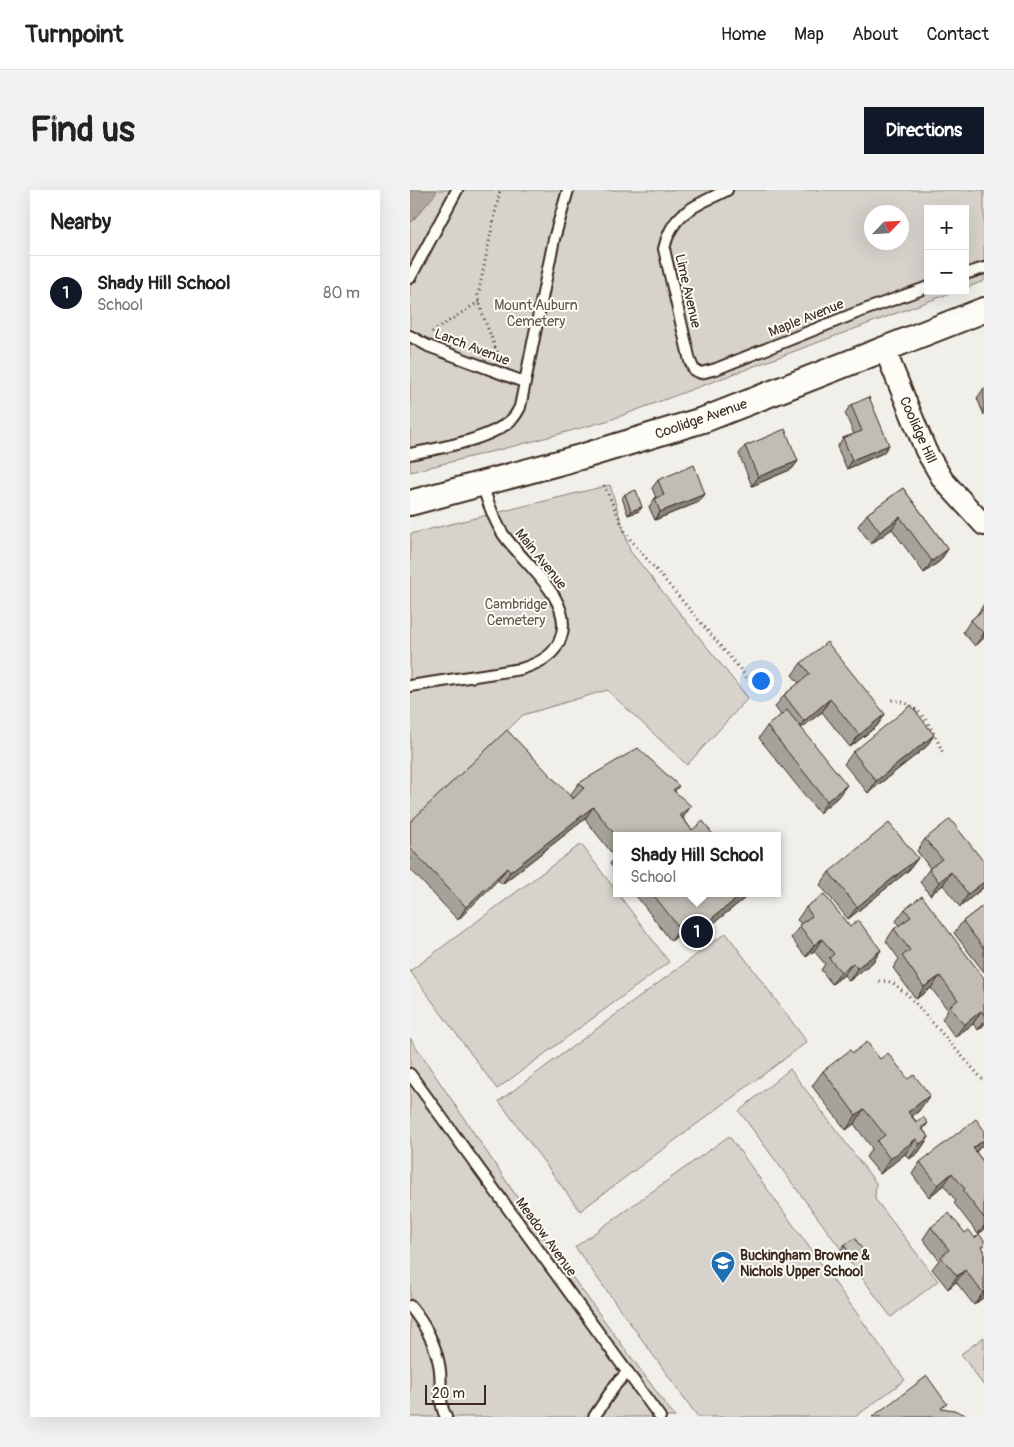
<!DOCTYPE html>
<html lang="en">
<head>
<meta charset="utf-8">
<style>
  body { margin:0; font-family:Pangolin,sans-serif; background:#f2f2f2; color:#222 }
  .controls { position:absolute; right:15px; top:15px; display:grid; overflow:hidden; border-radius:0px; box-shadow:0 5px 20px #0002 }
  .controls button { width:45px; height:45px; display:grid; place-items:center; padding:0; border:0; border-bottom:1px solid #e0e0e0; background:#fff; color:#222; font:25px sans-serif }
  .compass { position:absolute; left:454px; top:15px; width:45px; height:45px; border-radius:50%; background:#fff; box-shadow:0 5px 20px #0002; rotate:65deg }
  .scale { position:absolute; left:15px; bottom:12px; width:61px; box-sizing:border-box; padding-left:5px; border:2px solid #3b2a1e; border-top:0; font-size:14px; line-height:18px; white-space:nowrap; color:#3b2a1e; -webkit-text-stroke:4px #fdfcf7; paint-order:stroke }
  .you { position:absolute; left:350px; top:490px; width:18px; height:18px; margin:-12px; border:4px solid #fff; border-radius:50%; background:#1a73e8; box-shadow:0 0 0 8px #1a73e833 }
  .badge { display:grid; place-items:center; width:32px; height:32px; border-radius:50%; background:#111827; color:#fff; font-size:16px; font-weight:700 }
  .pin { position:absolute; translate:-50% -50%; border:2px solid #fff; box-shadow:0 1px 5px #0006 }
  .popup { position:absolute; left:203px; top:642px; width:168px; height:65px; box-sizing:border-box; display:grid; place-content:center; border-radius:0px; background:#fff; filter:drop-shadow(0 1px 4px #0005); font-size:16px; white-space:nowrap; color:#767676 }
  .popup b { font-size:19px; color:#222 }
  .popup::after { content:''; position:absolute; left:50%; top:100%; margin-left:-10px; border:10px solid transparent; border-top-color:#fff }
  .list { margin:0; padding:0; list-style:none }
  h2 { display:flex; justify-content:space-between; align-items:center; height:65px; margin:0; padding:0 20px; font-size:21px }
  h2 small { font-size:16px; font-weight:400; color:#767676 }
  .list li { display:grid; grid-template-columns:32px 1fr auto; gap:15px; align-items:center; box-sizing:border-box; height:75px; padding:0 20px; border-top:1px solid #e0e0e0 }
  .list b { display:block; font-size:19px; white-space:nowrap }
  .list p { margin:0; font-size:16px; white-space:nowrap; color:#767676 }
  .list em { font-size:16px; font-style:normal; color:#767676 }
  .map { position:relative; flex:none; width:574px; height:1227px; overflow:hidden; border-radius:0px }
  header { display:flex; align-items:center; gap:30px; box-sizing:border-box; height:70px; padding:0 25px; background:#fff; border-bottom:1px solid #e0e0e0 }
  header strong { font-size:24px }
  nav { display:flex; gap:28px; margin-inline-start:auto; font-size:18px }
  .intro { display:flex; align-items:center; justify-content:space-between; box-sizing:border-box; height:120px; padding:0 30px }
  h1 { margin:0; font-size:35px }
  .button { padding:12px 22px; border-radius:0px; background:#111827; color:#fff; font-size:18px; font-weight:700 }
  main { display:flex; gap:30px; padding:0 30px }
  aside { flex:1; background:#fff; border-radius:0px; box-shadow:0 5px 20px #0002 }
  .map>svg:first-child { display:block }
</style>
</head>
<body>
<header>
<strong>Turnpoint</strong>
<nav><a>Home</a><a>Map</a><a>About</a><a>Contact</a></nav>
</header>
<div class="intro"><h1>Find us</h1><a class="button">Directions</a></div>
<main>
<aside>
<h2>Nearby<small></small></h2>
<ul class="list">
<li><span class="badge">1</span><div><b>Shady Hill School</b><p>School</p></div><em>80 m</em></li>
</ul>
</aside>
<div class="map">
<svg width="574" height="1227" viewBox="0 0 574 1227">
  <rect width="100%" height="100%" fill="#f1efea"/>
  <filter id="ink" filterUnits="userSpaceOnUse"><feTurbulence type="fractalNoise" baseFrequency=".02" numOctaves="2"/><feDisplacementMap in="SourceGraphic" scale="10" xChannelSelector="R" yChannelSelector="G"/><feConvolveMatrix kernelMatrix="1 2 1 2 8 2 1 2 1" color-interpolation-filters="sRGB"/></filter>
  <g filter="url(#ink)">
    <path fill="#d7d2cc" stroke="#897e75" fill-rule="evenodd" d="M0 0H574V91L555 98V19H518V101H546L200 230 120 252 0 282ZM462 22H492V52H462Z
      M200 295 220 361 338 508 277 575 197 500 113 525 0 636V344Z
      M171 654 259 772 87 899 0 781Z
      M316 743 397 852 170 1021 89 911Z
      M0 848 144 1062 265 1227H0Z
      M380 879 466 993 465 1009 528 1091 481 1127 329 921Z
      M319 946 495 1190 445 1227H288L165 1057Z
      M574 1147V1196L551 1164Z"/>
    <path fill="#aea69f" stroke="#80746b" d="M0 0H26V3L0 34Z"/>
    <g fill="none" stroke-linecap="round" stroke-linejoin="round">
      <defs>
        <path id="service" d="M317 0C286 16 262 21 254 59L280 171 284 180 291 183 306 179 446 123 518 97
          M555 84 574 78
          M0 88 47 0
          M0 146 18 156 114 192
          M0 264C29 258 79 250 101 230 105 227 108 221 110 217L144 49 158 0
          M0 496 111 479C129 473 145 466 151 447 164 409 112 372 93 344 83 329 78 311 72 295
          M0 884 250 1227
          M0 1116C13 1132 25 1153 29 1174 33 1192 27 1211 36 1227
          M184 1227 206 1194 218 1182"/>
        <path id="minor" d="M475 160 516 261 533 290 574 335"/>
        <path id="tertiary" d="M0 313 174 266 296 229 574 120"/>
      </defs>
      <use href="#service" stroke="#3b2a1e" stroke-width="14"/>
      <use href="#minor" stroke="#3b2a1e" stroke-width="24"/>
      <use href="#tertiary" stroke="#3b2a1e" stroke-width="28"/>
      <path stroke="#3b2a1e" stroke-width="3" stroke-dasharray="1 4" stroke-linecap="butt" d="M22 142 70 111
        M89 167 72 123 68 105 90 0
        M194 295 215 341 220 349 335 485 344 498
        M482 510C511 512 523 540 533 563
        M469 791H477L483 793 498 805 574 891"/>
      <use href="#service" stroke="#fdfcf7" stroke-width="10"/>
      <use href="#minor" stroke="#fdfcf7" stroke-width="20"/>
      <use href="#tertiary" stroke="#fdfcf7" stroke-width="24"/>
    </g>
    <path fill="#a6a29b" stroke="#3b2a1e" d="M574 198V225L567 208Z
      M441 215 479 255 473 263 437 279 427 257 433 248 444 244 435 223Z
      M335 256 388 271 382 279 342 296 329 264Z
      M248 290 295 304 289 312 245 330 239 317 245 308H246L242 298Z
      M493 298 538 359 530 371 514 383 482 339 461 354 448 336 457 324Z
      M215 304 232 317 229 321 218 325 212 308Z
      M574 414V448L565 456 553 442 561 430 566 426Z
      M391 473 475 524 467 536 440 557 412 522 391 538 428 607 409 623 349 548 357 536 371 525 365 517 374 505 389 493 382 485Z
      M524 545 516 557 458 603 434 574 443 562Z
      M169 593 269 596 265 601 273 628 282 640 304 646H207V682L200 674 205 667 175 629 92 694 88 690 48 730 0 679V632L163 609H164L160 605Z
      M515 649 574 672V697L550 717 533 695 520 705 510 692 520 678 507 661Z
      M508 668 499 680 438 729 410 695 419 682Z
      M224 703H338L335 708 275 756 267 746 261 751Z
      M574 715V782L544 743 553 731Z
      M396 717 440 737 471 760 463 772 439 791 434 785 422 794 411 780 415 774 404 761 396 767 381 748 391 734 387 730Z
      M495 719 574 788V835L568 840 563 834 545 847 532 829 538 820 521 798 506 809 483 778 489 769 476 751 484 739 489 736 486 731Z
      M443 863 470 869 509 921 502 926 519 947 508 963 499 969 495 964 470 984 456 967 462 958 444 934 436 940 402 896 413 881Z
      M574 940V953L570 958 566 962 574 973V1040L568 1044 544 1013 546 1011 534 995 519 1007 502 984 510 972Z
      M521 1037 555 1043 574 1060V1107L564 1115 546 1092 538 1099 522 1079 529 1070 513 1049Z
      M434 1055 454 1062 451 1066 440 1073 431 1060Z"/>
    <path fill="#87847e" stroke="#3b2a1e" d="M479 255 473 263 437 279 442 270Z
      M388 271 382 279 342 296 348 287Z
      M295 304 289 312 245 330 250 322Z
      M232 317 229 321 218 325 221 321Z
      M490 327 482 339 461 354 470 342Z
      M538 359 530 371 514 383 522 371Z
      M574 443V448L565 456Z
      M420 509 412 522 385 543 394 531Z
      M475 524 467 536 440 557 449 545Z
      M524 545 516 557 458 603 466 591Z
      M437 595 428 607 409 623 417 611Z
      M281 616 273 628 270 625Z
      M183 617 175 629 92 694 100 682Z
      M508 668 499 680 438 729 447 717Z
      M97 678 88 690 48 730 56 717Z
      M541 682 533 695 520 705 529 692Z
      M574 692V697L550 717 558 704Z
      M334 703H338L335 708 275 756 283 743Z
      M276 734 267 746 261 751 270 739Z
      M412 749 404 761 396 767 404 755Z
      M471 760 463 772 439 791 447 778Z
      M443 773 434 785 422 794 431 782Z
      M530 786 521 798 506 809 514 797Z
      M571 821 563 834 545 847 554 835Z
      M574 831V835L568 840Z
      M520 905 509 921 488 937 498 922Z
      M454 919 444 934 436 940 446 925Z
      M518 933 495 964 470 984 480 969 511 938Z
      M519 947 508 963 499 969 510 954Z
      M574 950V953L570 958 554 971 563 958Z
      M542 983 534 995 519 1007 528 995Z
      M574 1036V1040L568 1044Z
      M454 1062 451 1066 440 1073 443 1068Z
      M555 1080 546 1092 538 1099 547 1086Z
      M574 1101V1107L564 1115 573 1103Z"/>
    <path fill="#c1bcb4" stroke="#3b2a1e" d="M459 207 479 255 442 270 433 248 452 241 441 215Z
      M375 239 388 271 348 287 335 256Z
      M284 275 295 304 250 322 245 308 254 305 248 290Z
      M493 298 538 359 522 371 490 327 470 342 457 324Z
      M226 300 232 317 221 321 215 304Z
      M574 419V443H573L561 430Z
      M417 452 475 524 449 545 420 509 394 531 374 505 400 484 391 473Z
      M501 515 524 545 466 591 443 562Z
      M377 520 437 595 417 611 357 536Z
      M97 540 163 609 174 598 169 593 228 558 269 596 263 600 281 616 270 625 282 640 293 631 304 646H207V647L183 617 100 682 97 678 56 717 0 658V632Z
      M540 629 574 672V692L558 704 541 682 529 692 519 679 532 669 515 649Z
      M479 633 508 668 447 717 419 682Z
      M242 703H334L283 743 276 734 270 739Z
      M414 704 440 737 448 730 471 760 447 778 443 773 431 782 419 768 424 764 412 749 404 755 389 735 402 726 396 717Z
      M512 706 574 788V825L571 821 554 835 540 816 548 810 530 786 514 797 492 766 500 760 484 739 501 727 495 719Z
      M574 715V759L553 731Z
      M457 852 470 869 478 863 498 889 504 885 520 905 498 922 506 932 513 927 518 933 511 938 519 947 510 954 506 949 480 969 467 951 475 945 454 919 446 925 413 881 440 860 443 863Z
      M566 929 574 940V950L563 958 574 973V1028L553 1001 555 999 542 983 528 995 510 972Z
      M539 1023 555 1043 559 1040 565 1048 569 1044 574 1050V1056L572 1057 574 1060V1066L573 1067 574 1068V1101L573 1103 555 1080 547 1086 531 1067 539 1060 521 1037Z
      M445 1048 454 1062 443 1068 434 1055Z
      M517 1186 537 1214 531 1218 544 1220 561 1227H462Z"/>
  </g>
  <defs>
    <symbol id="school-pin" viewBox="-11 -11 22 30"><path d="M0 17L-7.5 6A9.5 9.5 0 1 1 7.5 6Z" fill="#1f6fb2" stroke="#fdfcf7"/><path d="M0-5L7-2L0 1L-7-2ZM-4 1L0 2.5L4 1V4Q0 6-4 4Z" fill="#fff"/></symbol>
  </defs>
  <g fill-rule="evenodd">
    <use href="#school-pin" x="299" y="1059" width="28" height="38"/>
  </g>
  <g text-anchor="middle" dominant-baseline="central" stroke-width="4" stroke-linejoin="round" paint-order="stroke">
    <g font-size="14" fill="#3b2a1e" stroke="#fdfcf7">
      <text transform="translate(278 101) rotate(77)">Lime Avenue</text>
      <text transform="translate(396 128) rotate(-22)">Maple Avenue</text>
      <text transform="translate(62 157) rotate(21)">Larch Avenue</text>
      <text transform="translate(291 229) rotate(-19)">Coolidge Avenue</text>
      <text transform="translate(508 240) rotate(66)">Coolidge Hill</text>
      <text transform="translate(131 369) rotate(51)">Main Avenue</text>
      <text transform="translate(136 1047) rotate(54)">Meadow Avenue</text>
    </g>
    <g font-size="14" fill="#62544a" stroke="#fdfcf7">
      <text x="126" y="115">Mount Auburn<tspan x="126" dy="16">Cemetery</tspan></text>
      <text x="106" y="414">Cambridge<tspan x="106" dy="16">Cemetery</tspan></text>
    </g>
    <g font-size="14" font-weight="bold" fill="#3b2a1e" stroke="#fdfcf7" text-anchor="start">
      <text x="330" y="1065">Buckingham Browne &amp;<tspan x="330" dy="16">Nichols Upper School</tspan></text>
    </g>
  </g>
</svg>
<div class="controls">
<button>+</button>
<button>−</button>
</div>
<svg class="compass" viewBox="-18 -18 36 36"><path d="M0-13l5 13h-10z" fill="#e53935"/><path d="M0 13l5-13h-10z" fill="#767676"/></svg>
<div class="scale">20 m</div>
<div class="you"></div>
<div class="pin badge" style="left:287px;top:742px">1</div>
<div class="popup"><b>Shady Hill School</b>School</div>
</div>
</main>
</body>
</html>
